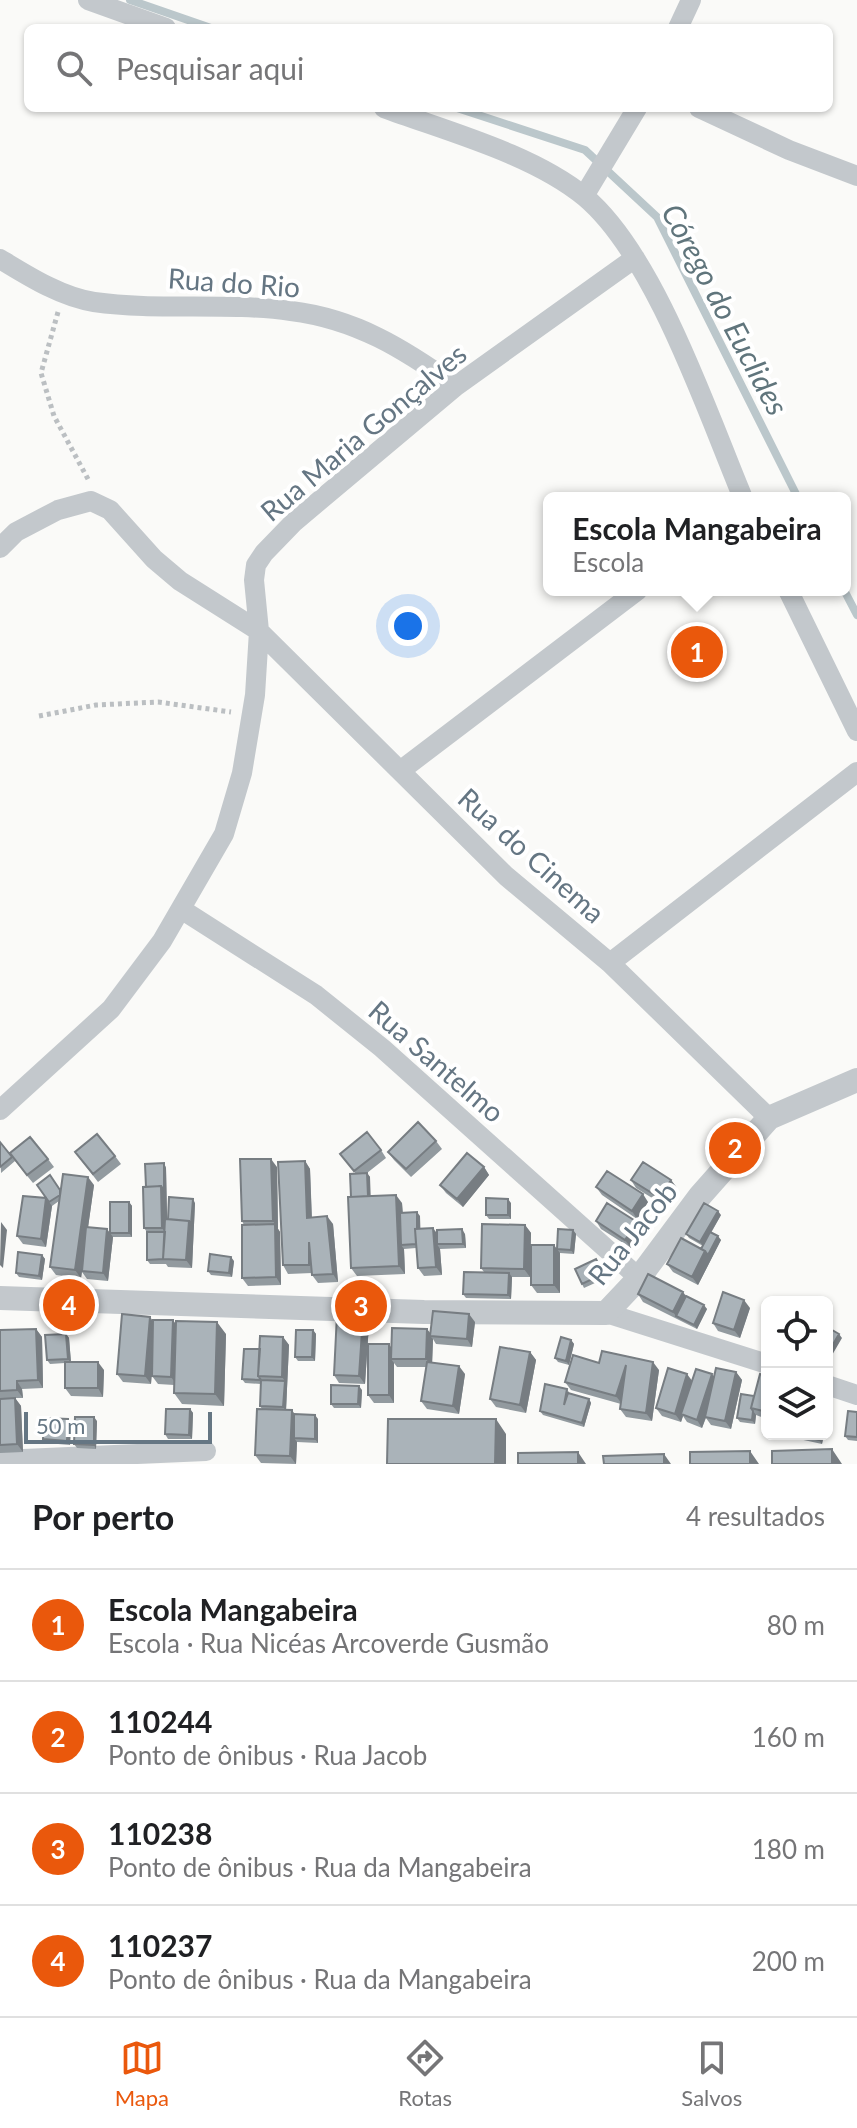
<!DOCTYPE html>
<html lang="pt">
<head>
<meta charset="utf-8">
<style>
  body { margin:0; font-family:Lato,sans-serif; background:#f2f2f2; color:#202124 }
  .controls { position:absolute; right:24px; bottom:24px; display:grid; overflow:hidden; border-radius:12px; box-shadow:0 2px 6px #0004 }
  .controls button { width:72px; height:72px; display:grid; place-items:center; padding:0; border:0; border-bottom:2px solid #e0e0e0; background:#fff; color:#202124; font:40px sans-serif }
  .scale { position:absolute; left:24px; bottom:20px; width:188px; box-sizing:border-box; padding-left:8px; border:4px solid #657683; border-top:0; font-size:22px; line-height:28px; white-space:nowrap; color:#657683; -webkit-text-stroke:6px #fff; paint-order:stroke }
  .you { position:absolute; left:408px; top:626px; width:28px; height:28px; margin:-20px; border:6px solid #fff; border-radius:50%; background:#1a73e8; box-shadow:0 0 0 12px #1a73e833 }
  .badge { display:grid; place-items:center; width:52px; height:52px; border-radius:50%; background:#ea580c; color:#fff; font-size:26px; font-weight:700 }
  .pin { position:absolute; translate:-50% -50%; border:4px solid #fff; box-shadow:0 2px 8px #0006 }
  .popup { position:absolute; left:543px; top:492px; width:308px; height:104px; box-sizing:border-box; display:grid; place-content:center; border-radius:12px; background:#fff; filter:drop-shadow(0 2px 6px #0005); font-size:26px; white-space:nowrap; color:#757577 }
  .popup b { font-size:30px; color:#202124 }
  .popup::after { content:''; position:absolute; left:50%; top:100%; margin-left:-16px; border:16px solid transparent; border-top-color:#fff }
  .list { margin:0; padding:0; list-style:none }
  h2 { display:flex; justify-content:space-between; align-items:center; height:104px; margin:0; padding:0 32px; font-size:34px }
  h2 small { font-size:26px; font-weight:400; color:#757577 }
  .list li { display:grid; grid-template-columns:52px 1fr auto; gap:24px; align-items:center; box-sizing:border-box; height:112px; padding:0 32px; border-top:2px solid #e0e0e0 }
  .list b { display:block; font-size:30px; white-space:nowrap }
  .list p { margin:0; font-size:26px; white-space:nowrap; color:#757577 }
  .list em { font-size:26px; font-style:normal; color:#757577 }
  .icon { flex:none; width:44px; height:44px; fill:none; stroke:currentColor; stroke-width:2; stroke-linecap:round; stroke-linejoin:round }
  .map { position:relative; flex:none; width:857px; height:1464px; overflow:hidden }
  .search { position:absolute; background:#fff; box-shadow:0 2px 6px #0004; left:24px; right:24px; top:24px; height:88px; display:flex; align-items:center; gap:20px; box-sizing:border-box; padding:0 28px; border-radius:12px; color:#757577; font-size:30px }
  .sheet { height:552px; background:#fff }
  nav { display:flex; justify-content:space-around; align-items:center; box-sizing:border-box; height:112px; border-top:2px solid #e0e0e0; background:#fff; font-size:22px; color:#757577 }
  nav a { display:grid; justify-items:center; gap:4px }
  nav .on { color:#ea580c }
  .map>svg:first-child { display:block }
</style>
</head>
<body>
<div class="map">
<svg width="857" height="1464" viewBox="0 0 857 1464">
  <rect width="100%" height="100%" fill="#fafaf8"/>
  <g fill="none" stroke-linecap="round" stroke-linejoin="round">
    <path stroke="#bbc7cb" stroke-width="8" d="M130 0 211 28
      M457 108 585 150 657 217 798 498
      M844 590 857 615"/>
    <path stroke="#bbbfc2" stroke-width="5" stroke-dasharray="4 4" stroke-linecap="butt" d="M58 312 41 373 54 416 89 481
      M39 716 96 705 158 702 231 712"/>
    <path stroke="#c3c8cc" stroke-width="20" d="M88 0 166 28
      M678 28 691 0
      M384 108C446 131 533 154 585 197 655 256 707 412 743 498
      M699 108 789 150 857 176
      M584 196 637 108
      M0 259C28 276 61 297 94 302 159 311 226 302 291 311 356 319 404 349 456 386
      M0 548 16 532 58 510 91 501 110 510 154 559 180 581 259 631 506 876 610 963 769 1118
      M788 590 857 731
      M400 771 638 590
      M181 909 316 995 382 1048 639 1278
      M610 963 857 772
      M0 1110 111 1009 162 941 224 834 242 773 255 695 259 631 254 580 256 565 264 553 294 522 456 386 635 258
      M606 1313 767 1364
      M827 1385 857 1395
      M0 1460 206 1451"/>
    <path stroke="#c3c8cc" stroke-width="24" d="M0 1298 424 1312 606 1313 639 1278 700 1196 769 1118 857 1080"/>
  </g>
  <path fill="#929a9f" d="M436 1141 442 1149 411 1177 394 1160 388 1152Z
    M0 1142 12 1157 48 1159 54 1167 33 1183 15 1161 1 1173Z
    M381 1150 386 1158 367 1173 370 1177V1196L402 1203 403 1213 420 1216V1229L437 1233 465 1234 466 1248 440 1249 442 1275 424 1276 418 1268 416 1248 404 1249 405 1274 357 1276 351 1268V1197L356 1174 340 1154Z
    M75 1152 115 1156 121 1164 98 1182Z
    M305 1161 310 1169 312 1218 333 1224 338 1282 318 1283 312 1275V1273L288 1274 283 1265Z
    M164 1163 166 1168 167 1219 195 1203 192 1268 168 1267 166 1264H150L147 1260V1232L144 1228 146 1187Z
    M277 1167 278 1229 280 1232 281 1285 248 1286 242 1278 244 1225 242 1221Z
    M484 1167 489 1175 463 1207 446 1193 440 1185Z
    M631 1180H671L677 1188 665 1206 636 1188Z
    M94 1185 88 1227 110 1233 129 1202 132 1206V1237H113L108 1281 87 1279 82 1272 81 1278 56 1275 50 1267 59 1201 52 1206 46 1247 23 1244 17 1236 46 1198 60 1190Z
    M596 1187 648 1202 637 1219 602 1195Z
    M511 1203V1219H489L486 1215Z
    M721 1215 711 1233 721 1240 698 1285 673 1272 667 1264 701 1249 703 1246 689 1238 686 1234Z
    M596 1221 637 1222 642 1230 631 1248 601 1229Z
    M525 1225 531 1233 530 1277H512L511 1299 466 1298 463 1294 484 1272 481 1268Z
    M573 1230 576 1234 574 1254 560 1253V1293H537L531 1285 557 1249Z
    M42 1255 45 1259 42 1280 19 1277 16 1273Z
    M234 1261 232 1277 211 1275 208 1271Z
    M599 1264 606 1278 584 1288 582 1284Z
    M638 1294 686 1296 707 1309 697 1329 643 1302Z
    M750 1308 740 1338 718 1331 713 1323Z
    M173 1320 176 1325 226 1334 224 1406 182 1404 174 1393V1385L158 1384 152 1376V1364L151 1384 123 1382 117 1374 153 1321Z
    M475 1322 472 1347 436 1344 433 1339 432 1363 465 1374 459 1414 427 1409 421 1401 426 1367H397L394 1363V1403H374L368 1395 389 1344 391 1348 427 1329 431 1334Z
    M369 1324 365 1384 339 1383 334 1375Z
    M36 1329 42 1337 43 1388 22 1389 23 1398H15L21 1406 23 1452 0 1453V1330Z
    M313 1330 316 1334 315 1361H298L295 1357Z
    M66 1334 69 1338 71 1362 104 1370 103 1397 71 1396 65 1388V1363L50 1364 47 1360Z
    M283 1337 289 1345 286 1410H292L294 1414 318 1419V1443L297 1442 296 1464 261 1463 255 1455 262 1409 260 1406 261 1384 245 1383 242 1379 260 1349Z
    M571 1340 574 1344 569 1365 558 1362 555 1358Z
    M530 1352 536 1360 526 1413 496 1407 490 1399Z
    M599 1363 659 1370 652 1421 626 1417 620 1409 621 1404 571 1390 565 1382Z
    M736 1372 742 1380 731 1429 711 1425 706 1418 702 1428 687 1422 683 1416 681 1422 662 1416 656 1408 692 1381Z
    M767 1376V1419L756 1415 755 1424 740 1422 737 1418Z
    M567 1389 570 1394 589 1399 591 1403 584 1427 543 1415 540 1411Z
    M362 1390 361 1408H334L331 1404Z
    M190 1409 193 1413 192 1439H168L165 1434Z
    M857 1412V1441L848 1440 845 1436Z
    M68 1419 71 1423 70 1445 46 1443 43 1439Z
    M97 1421 96 1449 77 1448 74 1444Z
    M784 1434H824L822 1444 785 1436Z"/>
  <path fill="#777d82" d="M271 1159 277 1167 278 1229 273 1221Z
    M305 1161 310 1169 312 1226 307 1218Z
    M164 1163 166 1168 168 1259 165 1232 162 1228 161 1186Z
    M484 1167 489 1175 463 1207 457 1199Z
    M367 1173 370 1177 371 1204 368 1200Z
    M88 1177 94 1185 81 1278 75 1270Z
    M671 1180 677 1188 665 1206 660 1198Z
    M643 1194 648 1202 637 1219 632 1211Z
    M396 1195 402 1203 404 1245H401L404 1249 405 1274 399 1266Z
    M46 1198 52 1206 46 1247 41 1239Z
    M193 1199 195 1203 192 1268 186 1260 189 1221Z
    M508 1199 511 1203V1219L508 1215Z
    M129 1202 132 1206V1237L129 1233Z
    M718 1211 721 1215 703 1246 700 1242Z
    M417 1212 420 1216 421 1248 418 1244Z
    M327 1216 333 1224 338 1282 333 1274Z
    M1 1222 7 1230 3 1268 0 1265Z
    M637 1222 642 1230 631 1248 625 1240Z
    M275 1224 280 1232 281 1285 276 1277Z
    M525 1225 531 1233 530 1277 524 1269Z
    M433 1228 439 1236 437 1244 440 1249 442 1275 436 1267Z
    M107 1229 113 1237 108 1281 103 1273Z
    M462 1229 465 1234 466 1248 463 1244Z
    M573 1230 576 1234 574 1254 571 1250Z
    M718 1236 721 1240 698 1285 692 1277 705 1251Z
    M554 1245 560 1253V1293L554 1285Z
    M42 1255 45 1259 42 1280 39 1276Z
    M231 1257 234 1261 232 1277 229 1273Z
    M509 1273 512 1277 511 1299 508 1295Z
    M683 1292 689 1300 676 1316 673 1312Z
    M744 1300 750 1308 740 1338 734 1330Z
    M704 1305 707 1309 697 1329 694 1325Z
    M469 1314 475 1322 472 1347 467 1339Z
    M363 1316 369 1324 365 1384 359 1376Z
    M150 1317 156 1325 151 1384 145 1376Z
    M173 1320 178 1328 177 1385 171 1377Z
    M217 1322 226 1334 224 1406 215 1394Z
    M36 1329 42 1337 43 1388 38 1380Z
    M427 1329 432 1336H430L433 1339 432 1367 426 1359Z
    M313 1330 316 1334 315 1361 312 1357Z
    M66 1334 69 1338 71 1363 68 1359Z
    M839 1334 842 1338 828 1362 827 1355Z
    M283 1337 289 1345 286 1411 283 1407 285 1381 282 1377Z
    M571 1340 574 1344 569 1365 566 1361Z
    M389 1344 394 1352 391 1359 394 1363V1403L389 1395Z
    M530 1352 536 1360 526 1413 520 1405Z
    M98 1362 104 1370 103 1397 98 1388Z
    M653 1362 659 1370 652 1421 646 1413Z
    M626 1365 622 1404 616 1396Z
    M459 1366 465 1374 459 1414 453 1406Z
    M736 1372 742 1380 731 1429 725 1421Z
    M687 1374 693 1382 681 1414 683 1416 681 1422 675 1414Z
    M712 1374 718 1382 702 1428 697 1420Z
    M17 1381 22 1389 23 1398 17 1390Z
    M359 1386 362 1390 361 1408 358 1404Z
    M15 1398 21 1406 23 1452 17 1444Z
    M589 1399 591 1403 584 1427 582 1423Z
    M829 1399 832 1403 827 1424V1408Z
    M190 1409 193 1413 192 1439 189 1435Z
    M292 1410 297 1418 294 1438 297 1442 296 1464 290 1456Z
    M753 1411 756 1415 755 1424 752 1420Z
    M315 1415 318 1419V1443L315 1439Z
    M94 1417 97 1421 96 1449 94 1445Z
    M68 1419 71 1423 70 1445 67 1441Z
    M496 1419 506 1434V1464H495Z
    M820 1434H824L822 1444 819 1440Z
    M832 1449 842 1464H832Z
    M750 1451 759 1464H750Z
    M578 1452 586 1464H578Z
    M664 1454 671 1464H664Z"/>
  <path fill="#aab3b9" stroke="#777d82" stroke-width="2" d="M418 1122 436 1141 406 1169 388 1152Z
    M367 1132 381 1150 354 1171 340 1154Z
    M97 1134 115 1156 93 1174 75 1152Z
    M30 1137 48 1159 27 1175 10 1153Z
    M0 1142 12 1157 0 1167Z
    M467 1153 484 1167 457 1199 440 1185Z
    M240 1159H271L273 1221H242Z
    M305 1161 307 1218 327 1216 333 1274 312 1275 309 1242V1265H283L278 1162Z
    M643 1162 671 1180 660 1198 631 1180Z
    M164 1163V1190L161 1186 146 1187 145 1164Z
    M607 1171 643 1194 632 1211 596 1187Z
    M367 1173 368 1196 351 1197 350 1174Z
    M63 1174 88 1177 75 1270 50 1267Z
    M50 1175 60 1190V1195L49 1202 37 1185Z
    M161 1186 162 1228H144L143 1187Z
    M396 1195 399 1266 351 1268 348 1197Z
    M23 1196 46 1198 41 1239 17 1236Z
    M169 1197 193 1199 191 1224 189 1221 168 1219Z
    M486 1198 508 1199V1215H486Z
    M110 1202H129V1233H110Z
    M607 1203 637 1222 625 1240 596 1221Z
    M704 1203 718 1211 700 1242 686 1234Z
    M417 1212V1229H415L416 1244 401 1245 400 1213Z
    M165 1219 189 1221 186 1260 163 1259Z
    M275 1224 276 1277 242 1278V1225Z
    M482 1224 525 1225 524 1269 481 1268Z
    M86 1227 107 1229 103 1273 82 1271Z
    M433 1228 436 1267 418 1268 415 1229Z
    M462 1229 463 1244H437V1230Z
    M558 1229 573 1230 571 1250 557 1249Z
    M147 1232H165L163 1259 147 1260Z
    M710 1232 718 1236 708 1255 705 1251 701 1249Z
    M681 1238 705 1251 692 1277 667 1264Z
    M531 1245H554V1285H531Z
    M18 1252 42 1255 39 1276 16 1273Z
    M210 1254 231 1257 229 1273 208 1271Z
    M596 1259 603 1274 582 1284 575 1269Z
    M464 1272 509 1273 508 1295 463 1294Z
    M648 1274 683 1292 673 1312 638 1294Z
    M723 1292 744 1300 734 1330 713 1323Z
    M686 1296 704 1305 694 1325 676 1316Z
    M433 1311 469 1314 467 1339 430 1336Z
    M122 1314 150 1317 145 1376 117 1374Z
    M337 1314 363 1316 359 1376 334 1375Z
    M153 1320H173L171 1377 152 1376Z
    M176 1321 217 1322 215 1394 174 1393Z
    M827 1327 839 1334 827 1355Z
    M392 1328 427 1329 426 1359H391Z
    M36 1329 38 1380 17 1381V1390L0 1391V1330Z
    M296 1330H313L312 1357H295Z
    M66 1334 68 1359 47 1360 45 1335Z
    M260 1336 283 1337 282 1377 258 1376Z
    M561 1337 571 1340 566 1361 555 1358Z
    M368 1344H389V1395H368Z
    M500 1347 530 1352 520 1405 490 1399Z
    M244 1349H260L258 1376 261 1380 242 1379Z
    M602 1351 653 1362 646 1413 620 1409 626 1365 616 1396 565 1382 573 1355 599 1363Z
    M65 1362H98V1388H65Z
    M427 1362 459 1366 453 1406 421 1401Z
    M668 1368 687 1374 675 1414 656 1408Z
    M716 1368 736 1372 725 1421 705 1417Z
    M696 1369 712 1374 697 1420 681 1414Z
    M760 1374 767 1376V1412L751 1408Z
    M261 1380 285 1381 283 1407 260 1406Z
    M545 1384 567 1389 564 1405 568 1393 589 1399 582 1423 540 1411Z
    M331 1385 359 1386 358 1404H331Z
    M741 1394 754 1396 751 1408 753 1411 752 1420 737 1418Z
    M15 1398 17 1444 0 1445V1399Z
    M166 1409H190L189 1435 165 1434Z
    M257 1409 292 1410 290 1456 255 1455Z
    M848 1411 857 1412V1437L845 1436Z
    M294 1414 315 1415V1439L294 1438Z
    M75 1417H94V1445L74 1444Z
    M44 1418 68 1419 67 1441 43 1439Z
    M388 1419H496L495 1464H387Z
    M803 1434H820L819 1440 803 1436Z
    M832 1449V1464H772V1451Z
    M750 1451V1464H690V1452Z
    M578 1452V1464H518V1453Z
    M664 1454V1464H604L603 1456Z"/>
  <g text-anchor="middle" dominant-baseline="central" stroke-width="8" stroke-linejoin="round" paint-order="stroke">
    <g font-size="28" fill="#657683" stroke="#fff">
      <text transform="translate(234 282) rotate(4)">Rua do Rio</text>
      <text transform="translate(363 432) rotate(-40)">Rua Maria Gonçalves</text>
      <text transform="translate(532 855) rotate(42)">Rua do Cinema</text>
      <text transform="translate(437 1061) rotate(41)">Rua Santelmo</text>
      <text transform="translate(632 1233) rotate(-51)">Rua Jacob</text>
    </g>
    <g font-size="30" font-style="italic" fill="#60757c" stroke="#fff">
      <text transform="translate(726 309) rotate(62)">Córego do Euclides</text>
    </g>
  </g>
</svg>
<div class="controls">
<button><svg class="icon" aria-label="locate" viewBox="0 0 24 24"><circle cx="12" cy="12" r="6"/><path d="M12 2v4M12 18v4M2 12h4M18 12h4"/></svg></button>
<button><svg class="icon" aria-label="layers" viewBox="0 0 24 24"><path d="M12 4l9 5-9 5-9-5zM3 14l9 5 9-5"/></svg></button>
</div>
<div class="scale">50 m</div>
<div class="you"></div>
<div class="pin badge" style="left:697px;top:652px">1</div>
<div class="popup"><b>Escola Mangabeira</b>Escola</div>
<div class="pin badge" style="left:735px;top:1148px">2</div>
<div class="pin badge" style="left:361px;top:1306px">3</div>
<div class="pin badge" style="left:69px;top:1305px">4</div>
<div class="search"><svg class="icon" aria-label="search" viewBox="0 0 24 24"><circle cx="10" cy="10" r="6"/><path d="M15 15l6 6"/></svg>Pesquisar aqui</div>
</div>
<section class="sheet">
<h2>Por perto<small>4 resultados</small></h2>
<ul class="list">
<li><span class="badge">1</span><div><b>Escola Mangabeira</b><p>Escola · Rua Nicéas Arcoverde Gusmão</p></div><em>80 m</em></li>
<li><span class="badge">2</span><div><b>110244</b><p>Ponto de ônibus · Rua Jacob</p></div><em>160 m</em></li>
<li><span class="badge">3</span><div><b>110238</b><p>Ponto de ônibus · Rua da Mangabeira</p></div><em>180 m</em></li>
<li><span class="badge">4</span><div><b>110237</b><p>Ponto de ônibus · Rua da Mangabeira</p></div><em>200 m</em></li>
</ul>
</section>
<nav>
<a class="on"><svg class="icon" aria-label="map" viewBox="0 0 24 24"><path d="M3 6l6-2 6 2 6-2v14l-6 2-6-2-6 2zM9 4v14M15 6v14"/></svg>Mapa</a>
<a><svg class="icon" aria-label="directions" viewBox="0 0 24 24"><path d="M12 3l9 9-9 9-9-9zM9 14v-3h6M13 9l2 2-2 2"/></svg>Rotas</a>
<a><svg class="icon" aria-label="saved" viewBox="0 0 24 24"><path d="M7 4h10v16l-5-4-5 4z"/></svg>Salvos</a>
</nav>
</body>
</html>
